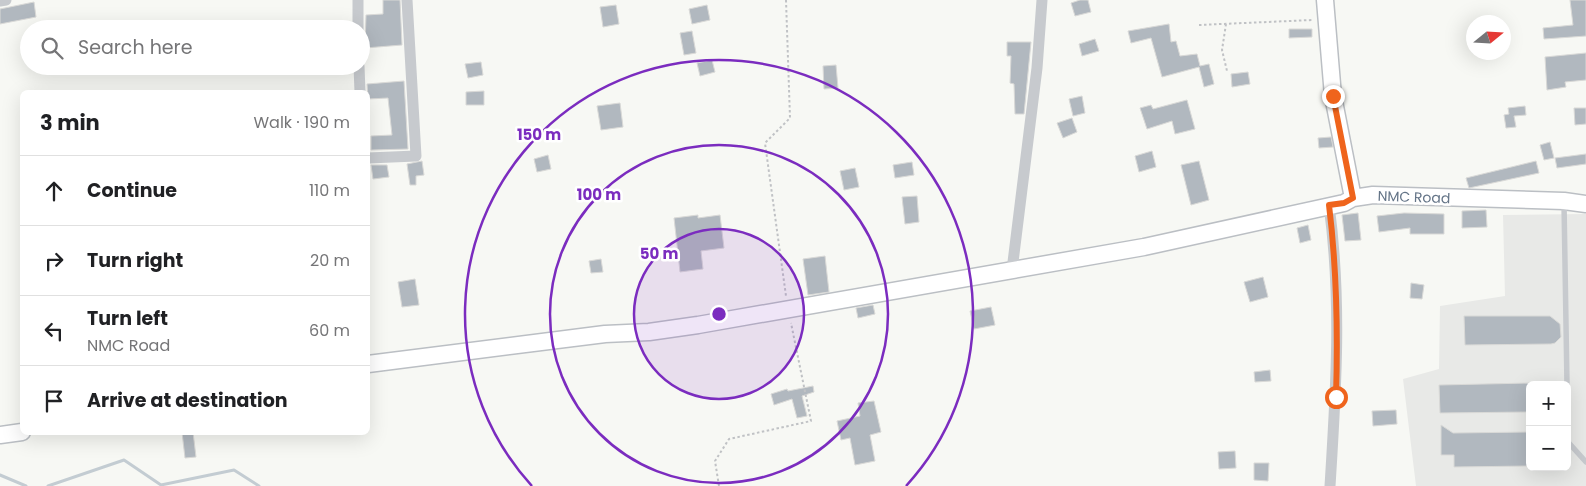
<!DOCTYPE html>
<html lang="en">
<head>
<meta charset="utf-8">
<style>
  body { margin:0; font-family:Poppins,sans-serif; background:#f6f6f6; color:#202124 }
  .controls { position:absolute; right:15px; bottom:15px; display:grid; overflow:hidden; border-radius:8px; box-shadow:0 5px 20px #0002 }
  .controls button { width:45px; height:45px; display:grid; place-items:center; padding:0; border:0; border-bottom:1px solid #e0e0e0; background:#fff; color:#202124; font:25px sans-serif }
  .compass { position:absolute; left:1466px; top:15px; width:45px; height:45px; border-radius:50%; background:#fff; box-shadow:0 5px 20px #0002; rotate:72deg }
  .stop { position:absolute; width:15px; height:15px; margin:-11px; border:4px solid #ef641c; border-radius:50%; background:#fff }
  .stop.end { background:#ef641c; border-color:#fff; box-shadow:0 1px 5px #0008 }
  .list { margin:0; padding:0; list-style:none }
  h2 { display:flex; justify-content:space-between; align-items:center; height:65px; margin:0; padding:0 20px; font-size:21px }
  h2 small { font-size:16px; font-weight:400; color:#757577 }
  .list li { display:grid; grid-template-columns:32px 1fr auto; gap:15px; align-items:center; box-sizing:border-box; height:70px; padding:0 20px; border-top:1px solid #e0e0e0 }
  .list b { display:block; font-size:19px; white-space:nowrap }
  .list p { margin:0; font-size:16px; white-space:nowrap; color:#757577 }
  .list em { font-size:16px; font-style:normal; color:#757577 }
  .icon { flex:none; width:28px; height:28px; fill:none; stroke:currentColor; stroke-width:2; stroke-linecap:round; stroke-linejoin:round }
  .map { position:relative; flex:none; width:1586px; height:486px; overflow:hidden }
  .search { position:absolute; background:#fff; box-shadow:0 5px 20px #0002; left:20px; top:20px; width:350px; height:55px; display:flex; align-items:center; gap:12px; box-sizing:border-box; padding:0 18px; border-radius:28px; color:#757577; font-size:19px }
  .panel { position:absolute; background:#fff; box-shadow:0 5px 20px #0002; left:20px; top:90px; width:350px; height:345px; border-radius:8px }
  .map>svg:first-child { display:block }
</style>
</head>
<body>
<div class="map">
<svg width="1586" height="486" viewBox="0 0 1586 486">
  <rect width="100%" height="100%" fill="#f7f8f4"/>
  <path fill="#e8e9e7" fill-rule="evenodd" d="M1586 214V486H1416L1403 379 1439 369 1440 306 1505 296 1503 215ZM1530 385H1567V467H1530Z"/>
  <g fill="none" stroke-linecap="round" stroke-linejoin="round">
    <path stroke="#c3ccd2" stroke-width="3" d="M0 475 26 486
      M48 486 124 460 161 485 234 470 259 486"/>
  </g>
  <path fill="#b1b8bf" stroke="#d9d9d7" d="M383 0H400L402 45 365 48 366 15 383 14Z
    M1080 0H1088L1091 12 1075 16 1071 3Z
    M1570 0H1586V36L1544 39 1543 28 1573 25Z
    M34 2 36 17 0 24V9Z
    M616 5 619 24 603 27 600 7Z
    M707 5 710 20 692 24 689 9Z
    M1169 24 1171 42 1176 41 1180 56 1197 54 1200 66 1209 64 1214 84 1204 87 1199 67 1162 77 1151 38 1131 43 1128 31Z
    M1289 29H1312V37L1289 38Z
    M692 31 696 53 684 55 680 33Z
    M1095 39 1099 51 1082 56 1079 44Z
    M1007 42H1031L1024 114H1015L1014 84 1010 83 1011 56H1007Z
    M1586 53V80L1565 82 1566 87 1547 90 1545 57Z
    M712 60 715 72 700 76 697 63Z
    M481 62 483 75 468 78 465 64Z
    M836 65 838 88 824 89 823 66Z
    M1248 72 1250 84 1232 87 1231 74Z
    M404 81 408 149 371 150V136L392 135 388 98 368 99 367 84Z
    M484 91V105H466V92Z
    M1082 96 1085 113 1073 116 1069 99Z
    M1187 100 1195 129 1175 134 1172 121 1147 129 1140 108 1151 105 1153 109Z
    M620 103 623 127 601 130 597 106Z
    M1525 106 1526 115 1514 116 1516 127 1506 128 1504 115 1509 114 1508 108Z
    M1574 108H1586V124L1575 125Z
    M1072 118 1077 132 1063 138 1057 123Z
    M1331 137 1333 147 1319 148 1318 138Z
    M1550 142 1554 158 1544 160 1540 145Z
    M1152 151 1156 167 1139 172 1135 156Z
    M1586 154V164L1557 168 1555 158Z
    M548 155 551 169 537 172 534 159Z
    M422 161 424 175 416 176V185H410L407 164Z
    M1199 161 1209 200 1191 205 1181 165Z
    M1536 161 1539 173 1469 188 1466 178Z
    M912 162 914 175 895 178 893 165Z
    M371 165H387L389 177 373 179Z
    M855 168 859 187 844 190 840 171Z
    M917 196 919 222 905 224 902 197Z
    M1486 210 1487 227 1462 228V211Z
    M1358 213 1361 240 1345 241 1342 215Z
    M1404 213 1444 214V234H1410V228L1379 232 1377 216Z
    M698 215V218L720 215 724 248 701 251 703 269 680 272 674 218Z
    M1308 225 1311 240 1300 243 1297 228Z
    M825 256 829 292 808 295 803 259Z
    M601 259 603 272 591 273 589 261Z
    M1263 277 1268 297 1250 302 1244 282Z
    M415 279 419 305 402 307 398 282Z
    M1411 283 1424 285 1422 299 1410 298Z
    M873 305 875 314 858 318 856 308Z
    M991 307 995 325 974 329 970 311Z
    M1464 316H1550L1560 324 1561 337 1555 343 1551 344 1465 345Z
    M1270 370 1271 381 1255 382 1254 372Z
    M1530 383V412L1440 413 1439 385Z
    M813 386 814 392 802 396 807 416 797 418 792 399 774 405 771 394 787 389 788 391Z
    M874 401 881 432 870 435 875 461 855 465 850 438 841 440 837 421 860 416 858 403Z
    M1396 410 1397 424 1373 426 1372 411Z
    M1441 425 1453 433 1530 432V466L1454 467V455H1441Z
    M182 432H193L196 457 185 458Z
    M1235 451 1236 468 1219 469 1218 452Z
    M1254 463H1269L1268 481 1254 480Z"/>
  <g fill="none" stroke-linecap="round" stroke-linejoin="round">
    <defs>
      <path id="secondary" d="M1325 0 1333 96 1353 198
        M368 364 605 334 649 332 698 325 1144 247 1344 203 1353 198 1373 195 1564 201 1586 204
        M0 435 22 432"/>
    </defs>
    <use href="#secondary" stroke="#bbbfc4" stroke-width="19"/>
    <path stroke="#c0c2c5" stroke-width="2" stroke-dasharray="2.5 2.5" stroke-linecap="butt" d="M786 0 790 118 765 143 786 296
      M1226 24 1222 50 1227 71
      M1199 25 1312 20
      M719 486 715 461 729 439 811 421 791 323"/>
    <path stroke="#c7cace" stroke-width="5.5" d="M1564 203 1567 385
      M1567 408 1568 442 1586 462"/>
    <path stroke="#c7cace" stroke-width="11" d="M358 0V29
      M0 1 6 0
      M359 66 360 92
      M368 158 416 156 407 0
      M1329 205C1342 302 1336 390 1330 486
      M1012 270 1037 68 1042 0"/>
    <use href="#secondary" stroke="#fff" stroke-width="16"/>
  </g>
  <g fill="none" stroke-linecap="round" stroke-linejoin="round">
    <path stroke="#ef641c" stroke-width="6" d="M1333 96 1353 198 1344 203 1329 205C1337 270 1338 332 1336 397"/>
  </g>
  <circle cx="719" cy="314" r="85" fill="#7b2cbf" fill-opacity=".12"/>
  <g fill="none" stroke="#7b2cbf" stroke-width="2.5">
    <circle cx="719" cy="314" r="85"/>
    <circle cx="719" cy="314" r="169"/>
    <path d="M532 486A254 254 0 1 1 906 486"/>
  </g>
  <g text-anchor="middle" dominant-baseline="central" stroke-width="5" stroke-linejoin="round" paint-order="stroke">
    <g font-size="14" fill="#647487" stroke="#fff">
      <text transform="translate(1414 197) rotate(2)">NMC Road</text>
    </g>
  </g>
  <circle cx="719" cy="314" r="8" fill="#7b2cbf" stroke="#fff" stroke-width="2.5"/>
  <g font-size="15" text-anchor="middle" font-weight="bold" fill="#7b2cbf" stroke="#fff" stroke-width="5" stroke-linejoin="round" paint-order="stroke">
    <text x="539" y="140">150 m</text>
    <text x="599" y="200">100 m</text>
    <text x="659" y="259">50 m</text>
  </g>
</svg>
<div class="controls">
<button>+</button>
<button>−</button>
</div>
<svg class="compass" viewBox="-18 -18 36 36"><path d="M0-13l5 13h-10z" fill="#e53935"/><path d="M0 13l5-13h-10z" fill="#757577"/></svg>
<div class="stop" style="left:1336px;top:397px"></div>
<div class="stop end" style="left:1333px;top:96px"></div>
<div class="search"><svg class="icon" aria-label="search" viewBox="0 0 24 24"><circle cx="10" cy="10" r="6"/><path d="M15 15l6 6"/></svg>Search here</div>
<section class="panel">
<h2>3 min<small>Walk · 190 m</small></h2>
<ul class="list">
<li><svg class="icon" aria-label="ahead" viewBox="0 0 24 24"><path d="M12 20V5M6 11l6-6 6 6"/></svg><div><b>Continue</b></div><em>110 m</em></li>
<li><svg class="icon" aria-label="right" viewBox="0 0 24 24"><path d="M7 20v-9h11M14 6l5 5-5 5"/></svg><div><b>Turn right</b></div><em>20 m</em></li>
<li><svg class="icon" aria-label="left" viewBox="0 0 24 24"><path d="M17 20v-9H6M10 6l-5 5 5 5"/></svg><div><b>Turn left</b><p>NMC Road</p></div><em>60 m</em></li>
<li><svg class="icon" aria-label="arrive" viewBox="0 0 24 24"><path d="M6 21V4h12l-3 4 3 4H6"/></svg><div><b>Arrive at destination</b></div></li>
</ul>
</section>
</div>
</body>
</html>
